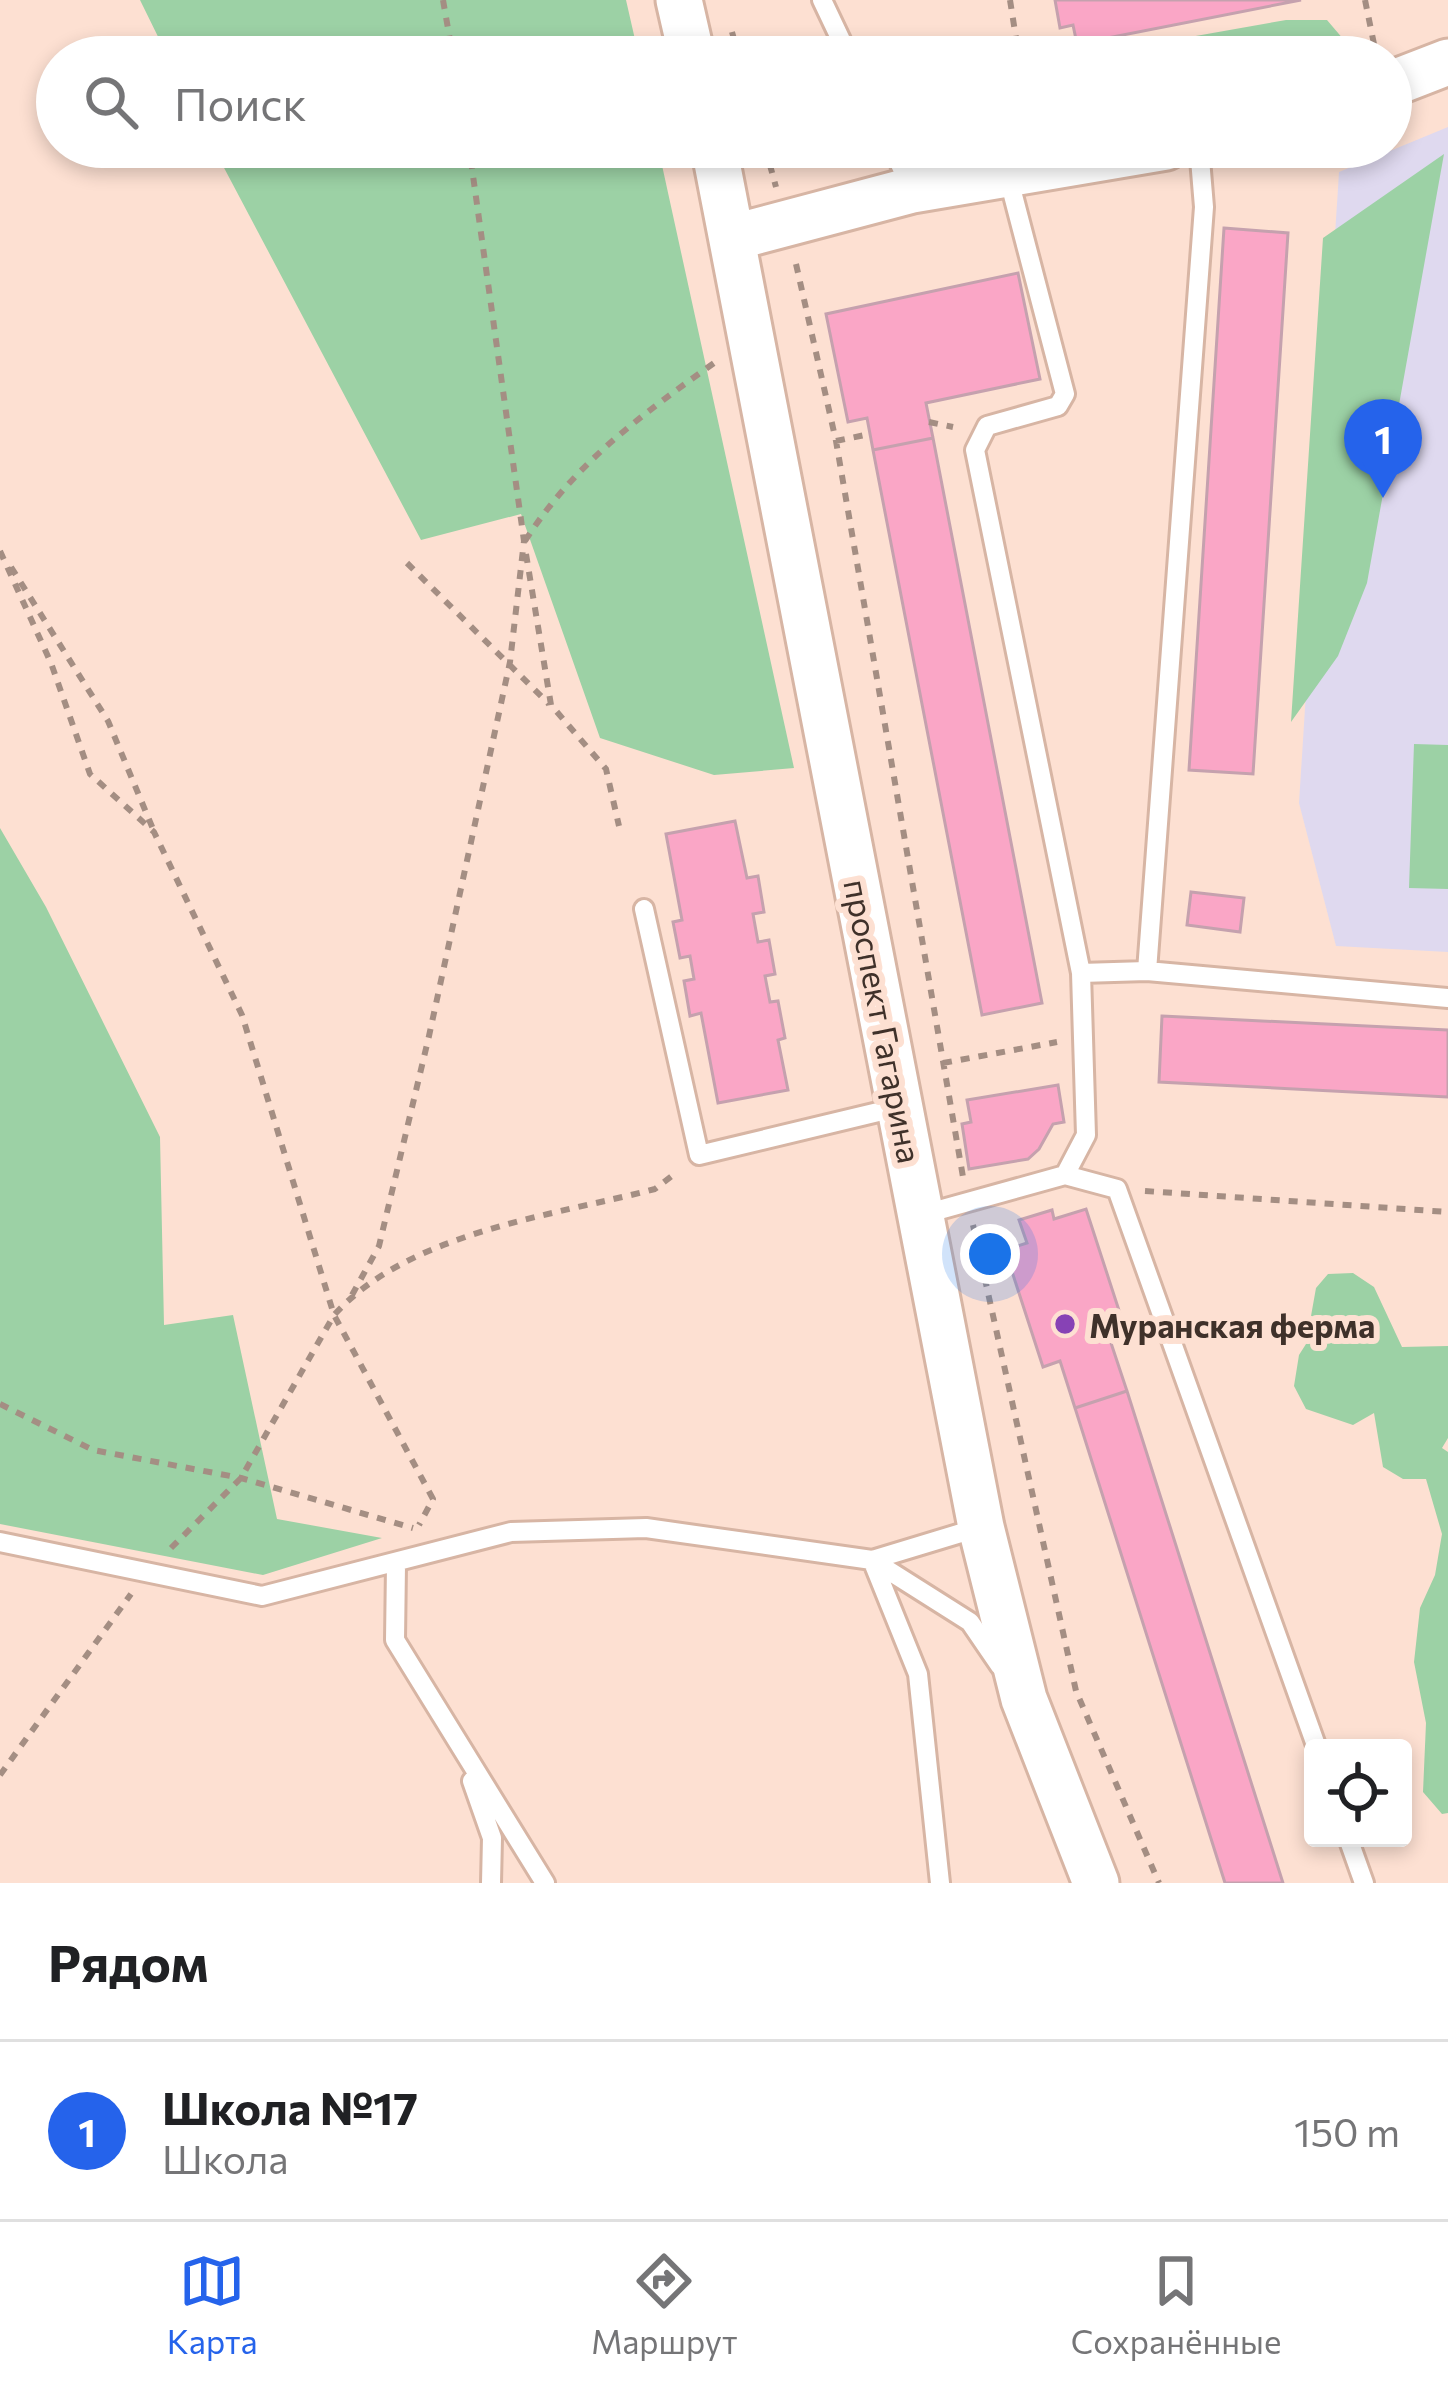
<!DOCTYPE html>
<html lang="ru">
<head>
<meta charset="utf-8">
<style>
  body { margin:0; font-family:Commissioner,sans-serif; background:#f6f6f6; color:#202124 }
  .controls { position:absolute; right:36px; bottom:36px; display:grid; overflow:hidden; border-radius:12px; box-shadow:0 6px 18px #0003 }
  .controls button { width:108px; height:108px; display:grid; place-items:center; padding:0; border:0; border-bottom:3px solid #e0e0e0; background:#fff; color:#202124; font:60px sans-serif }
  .you { position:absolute; left:990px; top:1254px; width:42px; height:42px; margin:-30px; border:9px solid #fff; border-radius:50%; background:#1a73e8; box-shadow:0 0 0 18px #1a73e833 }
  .badge { display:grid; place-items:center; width:78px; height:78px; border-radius:50%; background:#2563eb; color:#fff; font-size:39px; font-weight:700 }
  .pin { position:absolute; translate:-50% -99px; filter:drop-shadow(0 3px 6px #0008) }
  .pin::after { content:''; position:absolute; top:63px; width:42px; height:36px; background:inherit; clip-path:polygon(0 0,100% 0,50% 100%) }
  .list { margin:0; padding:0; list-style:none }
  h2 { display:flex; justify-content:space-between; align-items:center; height:156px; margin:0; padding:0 48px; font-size:51px }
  h2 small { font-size:39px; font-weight:400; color:#757577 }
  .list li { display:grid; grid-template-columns:78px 1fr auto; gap:36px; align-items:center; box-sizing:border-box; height:180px; padding:0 48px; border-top:3px solid #e0e0e0 }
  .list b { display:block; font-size:45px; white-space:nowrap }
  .list p { margin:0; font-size:39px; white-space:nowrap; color:#757577 }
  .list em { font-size:39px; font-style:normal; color:#757577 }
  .icon { flex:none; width:66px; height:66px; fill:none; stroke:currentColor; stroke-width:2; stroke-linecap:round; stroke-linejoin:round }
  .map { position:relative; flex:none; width:1448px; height:1883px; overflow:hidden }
  .search { position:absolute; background:#fff; box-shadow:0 6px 18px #0003; left:36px; right:36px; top:36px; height:132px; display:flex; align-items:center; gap:30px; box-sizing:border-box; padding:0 42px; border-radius:66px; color:#757577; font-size:45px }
  .sheet { height:336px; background:#fff }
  nav { display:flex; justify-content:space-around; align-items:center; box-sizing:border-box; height:168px; border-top:3px solid #e0e0e0; background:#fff; font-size:33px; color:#757577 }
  nav a { display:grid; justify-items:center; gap:6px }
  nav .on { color:#2563eb }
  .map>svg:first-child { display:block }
</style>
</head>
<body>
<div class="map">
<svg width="1448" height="1883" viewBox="0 0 1448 1883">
  <rect width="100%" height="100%" fill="#fde0d2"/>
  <path fill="#dfd9ef" d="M1448 127V952L1336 946 1299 803 1339 172Z"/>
  <path fill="#9cd1a5" d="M140 0H626L639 57H168Z
    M1286 20H1327L1344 40 1330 57H1077Z
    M213 147H658L794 768 714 775 600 738 521 514 421 540Z
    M1444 154 1367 583 1338 656 1291 722 1323 238Z
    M1414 744 1448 745V889L1409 888Z
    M0 828 46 907 160 1137 164 1325 233 1315 277 1519 382 1538 263 1575 0 1524Z
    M1353 1273 1374 1287 1402 1347 1448 1346V1438L1442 1448 1448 1452V1813L1442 1814 1423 1792 1426 1723 1414 1662 1420 1608 1435 1575 1442 1534 1426 1479H1403L1383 1467 1374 1413 1353 1425 1306 1409 1294 1386 1299 1355 1306 1344 1316 1288 1328 1274Z"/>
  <path fill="#faa6c6" stroke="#c5a1ae" stroke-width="3" d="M1055 0H1301L1077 44 1073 25 1060 28Z
    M1224 228 1288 233 1253 774 1189 770Z
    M1018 273 1040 379 926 403 933 438 873 450 867 418 848 422 826 314Z
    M933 438 1042 1003 982 1015 873 450Z
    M735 821 747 878 758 876 764 912 753 914 758 942 769 940 775 974 765 976 770 1002 778 1001 785 1038 778 1040 788 1090 718 1103 701 1013 690 1016 684 981 694 979 690 956 680 958 673 922 682 920 666 834Z
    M1191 892 1244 898 1240 932 1187 925Z
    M1162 1016 1448 1030V1097L1159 1082Z
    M1058 1085 1064 1122 1053 1124 1039 1149 1028 1159 969 1169 962 1124 971 1122 967 1100Z
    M1086 1209 1127 1335 1110 1340 1127 1391 1075 1408 1060 1361 1043 1367 1005 1250 1027 1243 1019 1220 1052 1210 1054 1219Z
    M1127 1391 1283 1883H1225L1075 1408Z"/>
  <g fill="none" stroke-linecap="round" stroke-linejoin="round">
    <defs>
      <path id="service" d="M822 0 849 57
        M892 147 912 190
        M1008 176 1065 394 1058 406 987 426 975 450 1081 973 1086 1135 1065 1175
        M644 909 699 1155 899 1107
        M1147 971 1204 207 1199 147
        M1081 973 1147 971 1448 998
        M921 1215 1065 1175 1117 1189 1317 1748
        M0 1542 262 1596 511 1532 646 1528 872 1560 981 1527
        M872 1560 918 1674 940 1883
        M872 1560 970 1622 1000 1666
        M396 1565 395 1640 545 1883
        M472 1781 492 1838 491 1883
        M1348 1838 1364 1883"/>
      <path id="tertiary" d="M679 0 692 57
        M1391 84 1448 62
        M714 147 981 1527 1024 1699 1096 1883
        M735 237 912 190 1166 147"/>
    </defs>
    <use href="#service" stroke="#d7b5a4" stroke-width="24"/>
    <use href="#tertiary" stroke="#d7b5a4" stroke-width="51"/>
    <path stroke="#a48e83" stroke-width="6" stroke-dasharray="9 9" stroke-linecap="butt" d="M443 0 453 57
      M1010 0 1019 57
      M1365 0 1375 49
      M732 32 739 57
      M765 147 776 187
      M796 264 836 441 963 1177
      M929 422 953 427
      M836 441 870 434
      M525 541C574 464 640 416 714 363
      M0 551 51 663 90 774 154 832 242 1015 334 1315 433 1499 419 1525
      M526 554 551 705 606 769 619 826
      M407 563 549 704
      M11 567 108 721 153 829
      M943 1063 1057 1042
      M1145 1191 1448 1212
      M973 1225 1076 1691 1159 1883
      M352 1295 379 1246 429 1036 510 662 524 541 469 147
      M0 1404 93 1450 241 1478 413 1528
      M171 1548 241 1478 334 1315C409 1232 552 1216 655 1189L677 1172
      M0 1775 131 1594"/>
    <use href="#service" stroke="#fff" stroke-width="18"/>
    <use href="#tertiary" stroke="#fff" stroke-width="45"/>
  </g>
  <circle fill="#8742b5" stroke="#fde0d2" stroke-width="4.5" cx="1065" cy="1324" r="12"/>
  <g text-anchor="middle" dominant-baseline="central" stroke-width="12" stroke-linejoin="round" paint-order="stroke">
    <g font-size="33" fill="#3f312a" stroke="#fde0d2">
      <text transform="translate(884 1021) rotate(79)">проспект Гагарина</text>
    </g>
    <g font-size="33" font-weight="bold" fill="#3f312a" stroke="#fde0d2" text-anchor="start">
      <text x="1089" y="1324">Муранская ферма</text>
    </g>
  </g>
</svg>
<div class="controls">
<button><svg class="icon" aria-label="locate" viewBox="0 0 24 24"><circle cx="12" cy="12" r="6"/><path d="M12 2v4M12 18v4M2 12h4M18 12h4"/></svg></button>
</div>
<div class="you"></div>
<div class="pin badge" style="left:1383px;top:498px">1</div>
<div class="search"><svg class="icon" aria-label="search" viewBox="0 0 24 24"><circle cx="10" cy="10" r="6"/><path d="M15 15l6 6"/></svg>Поиск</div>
</div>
<section class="sheet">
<h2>Рядом<small></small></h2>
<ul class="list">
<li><span class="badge">1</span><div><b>Школа №17</b><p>Школа</p></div><em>150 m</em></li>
</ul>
</section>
<nav>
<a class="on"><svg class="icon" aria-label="map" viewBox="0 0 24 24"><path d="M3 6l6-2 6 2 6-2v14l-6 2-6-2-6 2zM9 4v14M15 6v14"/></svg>Карта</a>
<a><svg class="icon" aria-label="directions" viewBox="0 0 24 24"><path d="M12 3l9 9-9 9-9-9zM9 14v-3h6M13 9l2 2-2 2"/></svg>Маршрут</a>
<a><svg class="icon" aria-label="saved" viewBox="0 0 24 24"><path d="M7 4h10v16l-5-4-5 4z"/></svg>Сохранённые</a>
</nav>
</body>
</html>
